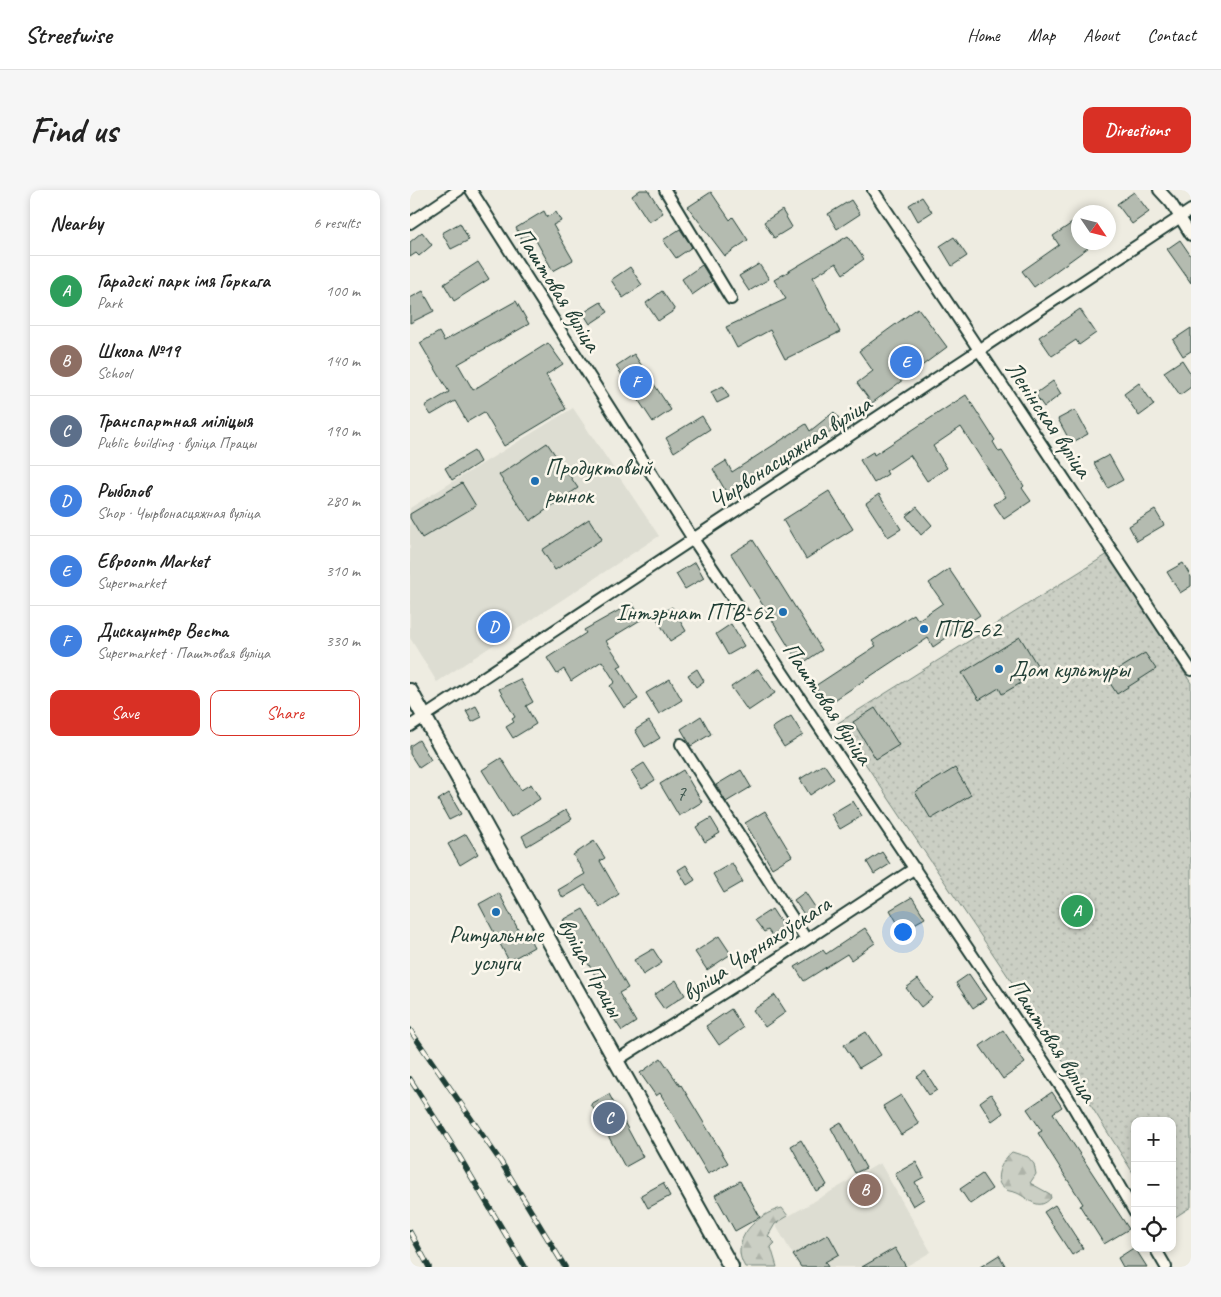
<!DOCTYPE html>
<html lang="en">
<head>
<meta charset="utf-8">
<style>
  body { margin:0; font-family:Caveat,sans-serif; background:#f6f6f6; color:#222 }
  .controls { position:absolute; right:15px; bottom:15px; display:grid; overflow:hidden; border-radius:10px; box-shadow:0 2px 8px #0003 }
  .controls button { width:45px; height:45px; display:grid; place-items:center; padding:0; border:0; border-bottom:1px solid #e0e0e0; background:#fff; color:#222; font:25px sans-serif }
  .compass { position:absolute; left:661px; top:15px; width:45px; height:45px; border-radius:50%; background:#fff; box-shadow:0 2px 8px #0003; rotate:125deg }
  .you { position:absolute; left:492px; top:741px; width:18px; height:18px; margin:-12px; border:4px solid #fff; border-radius:50%; background:#1a73e8; box-shadow:0 0 0 8px #1a73e833 }
  .badge { display:grid; place-items:center; width:32px; height:32px; border-radius:50%; background:#d93025; color:#fff; font-size:16px; font-weight:700 }
  .pin { position:absolute; translate:-50% -50%; border:2px solid #fff; box-shadow:0 1px 5px #0006 }
  .list { margin:0; padding:0; list-style:none }
  h2 { display:flex; justify-content:space-between; align-items:center; height:65px; margin:0; padding:0 20px; font-size:21px }
  h2 small { font-size:16px; font-weight:400; color:#767676 }
  .list li { display:grid; grid-template-columns:32px 1fr auto; gap:15px; align-items:center; box-sizing:border-box; height:70px; padding:0 20px; border-top:1px solid #e0e0e0 }
  .list b { display:block; font-size:19px; white-space:nowrap }
  .list p { margin:0; font-size:16px; white-space:nowrap; color:#767676 }
  .list em { font-size:16px; font-style:normal; color:#767676 }
  .actions { display:flex; gap:10px; padding:15px 20px }
  .actions a { flex:1; padding:11px 0; border:1px solid #d93025; border-radius:10px; text-align:center; font-size:18px; color:#d93025 }
  .actions .main { background:#d93025; color:#fff }
  .icon { flex:none; width:28px; height:28px; fill:none; stroke:currentColor; stroke-width:2; stroke-linecap:round; stroke-linejoin:round }
  .map { position:relative; flex:none; width:781px; height:1077px; overflow:hidden; border-radius:10px }
  header { display:flex; align-items:center; gap:30px; box-sizing:border-box; height:70px; padding:0 25px; background:#fff; border-bottom:1px solid #e0e0e0 }
  header strong { font-size:24px }
  nav { display:flex; gap:28px; margin-inline-start:auto; font-size:18px }
  .intro { display:flex; align-items:center; justify-content:space-between; box-sizing:border-box; height:120px; padding:0 30px }
  h1 { margin:0; font-size:35px }
  .button { padding:12px 22px; border-radius:10px; background:#d93025; color:#fff; font-size:18px; font-weight:700 }
  main { display:flex; gap:30px; padding:0 30px }
  aside { flex:1; background:#fff; border-radius:10px; box-shadow:0 2px 8px #0003 }
  .map>svg:first-child { display:block }
</style>
</head>
<body>
<header>
<strong>Streetwise</strong>
<nav><a>Home</a><a>Map</a><a>About</a><a>Contact</a></nav>
</header>
<div class="intro"><h1>Find us</h1><a class="button">Directions</a></div>
<main>
<aside>
<h2>Nearby<small>6 results</small></h2>
<ul class="list">
<li><span class="badge" style="background:#2e9e5b">A</span><div><b>Гарадскі парк імя Горкага</b><p>Park</p></div><em>100 m</em></li>
<li><span class="badge" style="background:#8d6e63">B</span><div><b>Школа №19</b><p>School</p></div><em>140 m</em></li>
<li><span class="badge" style="background:#5c6f8a">C</span><div><b>Транспартная міліцыя</b><p>Public building · вуліца Працы</p></div><em>190 m</em></li>
<li><span class="badge" style="background:#3f7fe0">D</span><div><b>Рыболов</b><p>Shop · Чырвонасцяжная вуліца</p></div><em>280 m</em></li>
<li><span class="badge" style="background:#3f7fe0">E</span><div><b>Евроопт Market</b><p>Supermarket</p></div><em>310 m</em></li>
<li><span class="badge" style="background:#3f7fe0">F</span><div><b>Дискаунтер Веста</b><p>Supermarket · Паштовая вуліца</p></div><em>330 m</em></li>
</ul>
<div class="actions"><a class="main">Save</a><a>Share</a></div>
</aside>
<div class="map">
<svg width="781" height="1077" viewBox="0 0 781 1077">
  <defs>
    <pattern id="forest-firs" width="22" height="20" patternUnits="userSpaceOnUse" patternTransform="scale(1.25)"><rect width="22" height="20" fill="#cbcfc4"/><path d="M5 1l3.5 6h-7zM16 11l3.5 6h-7z" fill="#aeb3a9"/></pattern>
    <pattern id="park-dots" width="8" height="8" patternUnits="userSpaceOnUse" patternTransform="scale(1.25)"><rect width="8" height="8" fill="#cbcfc4"/><path d="M2 2h.1M6 6h.1" fill="none" stroke="#aeb3a9" stroke-width="1.8" stroke-linecap="round"/></pattern>
  </defs>
  <rect width="100%" height="100%" fill="#eeece1"/>
  <filter id="ink" filterUnits="userSpaceOnUse"><feTurbulence type="fractalNoise" baseFrequency=".02" numOctaves="2"/><feDisplacementMap in="SourceGraphic" scale="10" xChannelSelector="R" yChannelSelector="G"/><feConvolveMatrix kernelMatrix="1 2 1 2 8 2 1 2 1" color-interpolation-filters="sRGB"/></filter>
  <g filter="url(#ink)">
    <path fill="#ddddd2" d="M163 218 249 346 27 492 0 448V318Z
      M470 973 521 1062 495 1077H390L365 1034Z"/>
    <path fill="url(#forest-firs)" stroke="#75867c" d="M602 962 618 967 624 974 626 984 620 993 640 1004 641 1008C628 1022 620 1009 607 1003 603 1001 599 1002 595 999 581 991 592 970 602 962Z
      M372 1018 378 1026 365 1034 358 1046 365 1053 361 1057 367 1077H335C318 1050 347 1024 372 1018Z"/>
    <path fill="url(#park-dots)" stroke="#75867c" d="M698 364 781 493V1017L762 1029V931H725V986L626 828 428 533Z"/>
    <path fill="#b4bbb0" stroke="#1f3d34" d="M230 0H238L253 23 239 32 222 6Z
      M301 2 320 30 323 27 338 50 315 66 278 17Z
      M724 2 739 22 722 34 707 14Z
      M512 7 522 22 508 31 499 15Z
      M441 10 450 24 427 39 418 24Z
      M372 20 382 37 364 48 354 32Z
      M134 21 137 27 146 22 151 31 143 35 163 70 143 81 124 47 114 53 106 38Z
      M668 29V52H686L624 97 612 81 649 55 643 46Z
      M50 33 59 50 41 59 32 43Z
      M270 39 282 57 266 68 253 50Z
      M12 42 22 55 9 66 6 63 0 67V52Z
      M438 46 454 69 433 84 426 73 403 87 430 142 375 169 360 140 327 158 316 137 376 109 364 90Z
      M544 47 557 66 542 76 530 56Z
      M770 50 781 66V93L757 59Z
      M68 72 79 89 44 111 34 94Z
      M349 74 359 89 339 101 329 86Z
      M292 75 302 91 282 105 272 89Z
      M220 77 232 95 213 108 201 90Z
      M13 101 24 121 0 133V108Z
      M252 101 265 120 248 131 236 113Z
      M106 111 119 134 48 174 63 200 138 153 153 174 136 185 156 219 94 256 74 222 57 232 45 211 21 225 15 216 39 202 10 153 29 142 34 151Z
      M191 112 198 122 180 134 173 123Z
      M508 118 537 157 462 213 447 193 463 181 449 161Z
      M670 119 686 143 669 155 666 150 642 166 629 147Z
      M781 138V161L773 166 763 150Z
      M224 164 261 220 243 232 206 176Z
      M772 170 781 184V197L770 205 754 182Z
      M643 191 651 204 634 217 625 204Z
      M729 193 744 215 729 226 714 204Z
      M313 196 319 207 307 213 301 202Z
      M556 205 585 250 583 252 589 262 592 261 614 296 612 298 621 311 594 329 584 314 596 307 551 237 523 256 537 278 517 291 500 265 476 281 478 284 464 293 450 270 463 262 464 265Z
      M665 220 678 244 661 253 648 229Z
      M424 222 433 233 418 244 416 241 343 289 345 292 319 307 303 279 316 271 322 282 396 234 400 241Z
      M292 226 300 239 264 262 256 248Z
      M137 253 168 298 120 331 89 285Z
      M64 261 70 272 42 290 35 278Z
      M699 265 713 290 698 298 684 273Z
      M52 293 66 316 12 348 0 328V324Z
      M419 301 443 339 396 369 373 330Z
      M469 304 491 339 478 347 456 313Z
      M507 317 522 335 511 345 496 326Z
      M745 320 754 335 727 351 719 336Z
      M179 329 192 349 145 380 132 360Z
      M343 350 412 460 390 475 321 364Z
      M285 372 294 388 275 399 266 384Z
      M773 373 781 387V396L770 403 757 382Z
      M539 379 570 425 523 457 518 448 417 515 405 496 466 456 462 451 504 424 508 430 533 413 519 393Z
      M222 413 232 429 196 451 212 475 208 477 228 509 214 518 200 496 205 492 192 471 161 491 154 479 147 484 137 468 176 443 174 440Z
      M262 417 276 441 260 451 246 427Z
      M321 434 334 456 318 465 306 444Z
      M610 447 627 475 607 487 611 493 592 504 589 498 569 510 552 483Z
      M735 463 746 479 707 504 696 487Z
      M287 479 294 491 286 497 278 485Z
      M348 479 365 503 338 521 321 497Z
      M110 489 123 512 116 516 126 534 103 548 96 537 104 532 102 529 105 527 89 499Z
      M260 489 272 510 249 524 236 503Z
      M66 516 72 527 62 532 56 521Z
      M465 518 489 555 466 569 443 532Z
      M291 526 301 544 281 556 271 539Z
      M381 526 393 545 374 557 362 538Z
      M239 531 250 548 235 557 225 540Z
      M9 550 21 570 9 578 0 564V556Z
      M91 568 111 600 121 594 130 609 101 627 72 580Z
      M234 573 245 590 232 598 221 581Z
      M414 574 424 589 400 605 390 589Z
      M545 578 561 605 521 629 505 602Z
      M273 580 292 612 269 626 250 594Z
      M331 580 341 597 316 612 306 595Z
      M39 603 51 624 39 630 28 610Z
      M443 611 452 626 430 639 421 624Z
      M156 620 162 629 117 656 112 646Z
      M355 621 382 666 362 678 335 633Z
      M301 628 310 643 295 652 286 637Z
      M56 644 68 664 50 675 38 654Z
      M184 651 195 668 190 671 209 704 190 717 175 695 153 708 148 700 175 684 163 665Z
      M472 662 480 674 464 684 457 672Z
      M322 673 333 692 314 703 303 684Z
      M276 675 285 690 277 695 268 680Z
      M395 702 407 720 396 727 384 710Z
      M89 703 110 743 115 740 124 757 99 771 69 714Z
      M502 707 515 728 492 741 480 720Z
      M173 719 218 798 209 803 226 832 212 841 200 823 205 820 153 730Z
      M362 719 377 742 365 750 358 740 354 742 345 730Z
      M455 738 465 753 441 770 437 764 394 791 385 777 413 760 416 764Z
      M309 746 321 764 297 780 285 762Z
      M243 759 252 773 233 785 224 770Z
      M559 784 576 809 563 818 546 793Z
      M508 789 522 808 511 817 496 798Z
      M266 790 275 805 254 819 244 805Z
      M365 805 376 822 355 837 343 820Z
      M321 819 333 838 309 855 296 836Z
      M593 840 615 873 593 889 570 856Z
      M456 842 471 865 449 878 434 855Z
      M251 868 270 896 271 895 318 973 298 984 250 903 246 906 230 883Z
      M515 881 527 900 519 905 507 887Z
      M642 902 652 917 643 923 719 1039 694 1054 670 1016 673 1014 628 943 632 941 617 919Z
      M199 904 233 967 215 977 181 914Z
      M581 904 593 923 582 931 570 912Z
      M491 905 509 934 491 945 473 916Z
      M431 932 456 978 445 983 421 938Z
      M391 950 417 995 406 1001 381 956Z
      M506 972 514 987 505 992 514 1009 503 1016 485 984Z
      M572 984 582 999 560 1014 550 999Z
      M330 991 350 1027 325 1041 305 1005Z
      M253 993 260 1006 238 1018 231 1005Z
      M645 1015 673 1058 662 1065 634 1022Z
      M418 1044 429 1064 415 1072 418 1077H391L383 1065Z
      M725 1057V1058L737 1077H713L708 1068Z
      M485 1058 496 1077H452Z
      M589 1065 596 1077H570Z"/>
    <g fill="none" stroke-linecap="round" stroke-linejoin="round">
      <defs>
        <path id="street" d="M61 0 283 349 657 906 725 1023
          M255 0 321 109
          M463 0 781 480
          M749 0 761 13 781 45
          M0 33 49 0
          M0 536 781 20
          M271 554 396 749
          M207 870 364 771 505 678
          M745 1058 756 1077"/>
        <path id="secondary" d="M0 501 321 1077"/>
      </defs>
      <use href="#street" stroke="#1f3d34" stroke-width="14"/>
      <use href="#secondary" stroke="#1f3d34" stroke-width="18"/>
      <use href="#street" stroke="#fbf7ec" stroke-width="10"/>
      <use href="#secondary" stroke="#fbf7ec" stroke-width="14"/>
      <defs>
        <path id="rail" d="M0 840 91 972 155 1077
          M0 889 49 966 115 1077
          M0 1042 19 1077"/>
      </defs>
      <use href="#rail" stroke="#1f3d34" stroke-width="5.5"/>
      <use href="#rail" stroke="#fbf7ec" stroke-width="4" stroke-dasharray="11" stroke-linecap="butt"/>
    </g>
  </g>
  <g fill="#1f6fb2" stroke="#fbf7ec" stroke-width="2">
    <circle cx="125" cy="291" r="5"/>
    <circle cx="373" cy="422" r="5"/>
    <circle cx="514" cy="439" r="5"/>
    <circle cx="589" cy="479" r="5"/>
    <circle cx="86" cy="722" r="5"/>
  </g>
  <g text-anchor="middle" dominant-baseline="central" stroke-width="5" stroke-linejoin="round" paint-order="stroke">
    <g font-size="21" fill="#445c53">
      <text x="271" y="603">7</text>
    </g>
    <g font-size="24" fill="#1f3d34" stroke="#fbf7ec">
      <text transform="translate(148 99) rotate(58)">Паштовая вуліца</text>
      <text transform="translate(639 229) rotate(56)">Ленінская вуліца</text>
      <text transform="translate(380 262) rotate(-33)">Чырвонасцяжная вуліца</text>
      <text transform="translate(418 513) rotate(56)">Паштовая вуліца</text>
      <text transform="translate(346 758) rotate(-33)">вуліца Чарняхоўскага</text>
      <text transform="translate(181 777) rotate(61)">вуліца Працы</text>
      <text transform="translate(643 850) rotate(57)">Паштовая вуліца</text>
    </g>
    <g font-size="24" fill="#1f3d34" stroke="#fbf7ec" text-anchor="start">
      <text x="135" y="277">Продуктовый<tspan x="135" dy="28">рынок</tspan></text>
      <text x="363" y="422" text-anchor="end">Інтэрнат ПТВ-62</text>
      <text x="524" y="439">ПТВ-62</text>
      <text x="599" y="479">Дом культуры</text>
      <text x="86" y="744" text-anchor="middle">Ритуальные<tspan x="86" dy="28">услуги</tspan></text>
    </g>
  </g>
</svg>
<div class="controls">
<button>+</button>
<button>−</button>
<button><svg class="icon" aria-label="locate" viewBox="0 0 24 24"><circle cx="12" cy="12" r="6"/><path d="M12 2v4M12 18v4M2 12h4M18 12h4"/></svg></button>
</div>
<svg class="compass" viewBox="-18 -18 36 36"><path d="M0-13l5 13h-10z" fill="#e53935"/><path d="M0 13l5-13h-10z" fill="#767676"/></svg>
<div class="you"></div>
<div class="pin badge" style="left:667px;top:721px;background:#2e9e5b">A</div>
<div class="pin badge" style="left:455px;top:1000px;background:#8d6e63">B</div>
<div class="pin badge" style="left:199px;top:928px;background:#5c6f8a">C</div>
<div class="pin badge" style="left:84px;top:437px;background:#3f7fe0">D</div>
<div class="pin badge" style="left:496px;top:172px;background:#3f7fe0">E</div>
<div class="pin badge" style="left:226px;top:192px;background:#3f7fe0">F</div>
</div>
</main>
</body>
</html>
